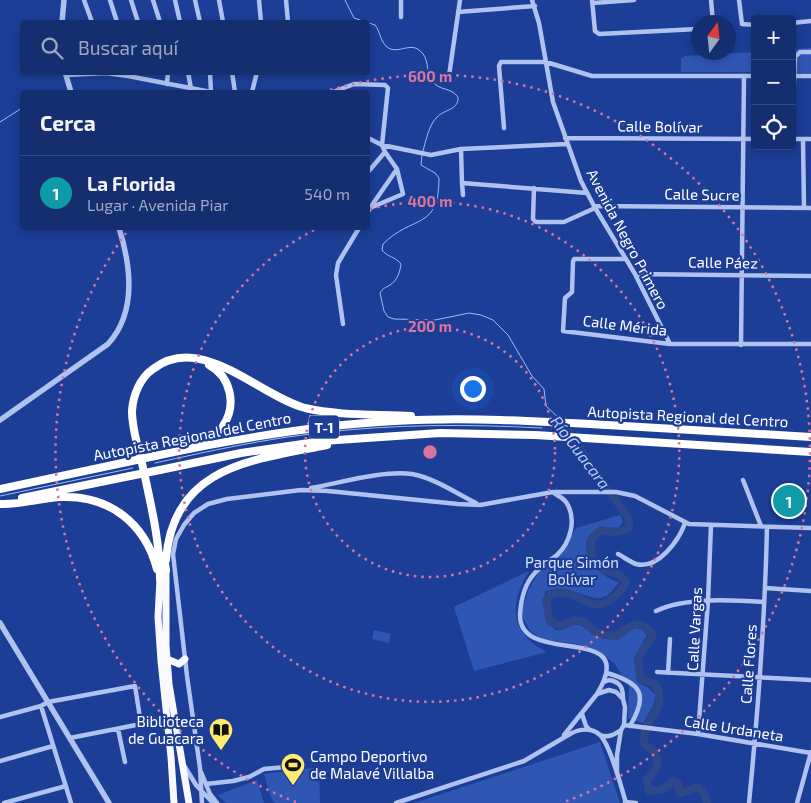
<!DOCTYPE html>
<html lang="es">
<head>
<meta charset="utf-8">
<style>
  body { margin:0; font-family:"Exo 2",sans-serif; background:#1e3675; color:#f1f3f6 }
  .controls { position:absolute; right:15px; top:15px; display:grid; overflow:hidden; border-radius:5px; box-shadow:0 2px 8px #0003 }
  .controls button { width:45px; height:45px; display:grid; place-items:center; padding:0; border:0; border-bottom:1px solid #344a83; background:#152e70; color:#f1f3f6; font:25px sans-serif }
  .compass { position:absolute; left:691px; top:15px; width:45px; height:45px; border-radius:50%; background:#152e70; box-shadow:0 2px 8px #0003; rotate:15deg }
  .you { position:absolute; left:472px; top:388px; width:18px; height:18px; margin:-12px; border:4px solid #fff; border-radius:50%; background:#1a73e8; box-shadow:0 0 0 8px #1a73e833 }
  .badge { display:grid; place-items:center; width:32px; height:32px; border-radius:50%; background:#d6ab8b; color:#fff; font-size:16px; font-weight:700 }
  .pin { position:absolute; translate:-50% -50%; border:2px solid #fff; box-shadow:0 1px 5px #0006 }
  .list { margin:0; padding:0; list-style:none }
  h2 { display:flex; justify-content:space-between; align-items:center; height:65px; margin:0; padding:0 20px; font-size:21px }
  h2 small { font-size:16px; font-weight:400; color:#9da8c3 }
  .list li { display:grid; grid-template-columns:32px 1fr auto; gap:15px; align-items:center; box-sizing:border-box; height:75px; padding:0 20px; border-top:1px solid #344a83 }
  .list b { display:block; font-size:19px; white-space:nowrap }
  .list p { margin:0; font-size:16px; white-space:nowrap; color:#9da8c3 }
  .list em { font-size:16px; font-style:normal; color:#9da8c3 }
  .icon { flex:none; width:28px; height:28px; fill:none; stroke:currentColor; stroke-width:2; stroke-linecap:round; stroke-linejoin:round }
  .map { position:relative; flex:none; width:811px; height:803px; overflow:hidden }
  .search { position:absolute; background:#152e70; box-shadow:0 2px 8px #0003; left:20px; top:20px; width:350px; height:55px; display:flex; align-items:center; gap:12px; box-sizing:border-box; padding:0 18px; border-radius:5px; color:#9da8c3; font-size:19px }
  .panel { position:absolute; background:#152e70; box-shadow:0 2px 8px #0003; left:20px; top:90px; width:350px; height:140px; border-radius:5px }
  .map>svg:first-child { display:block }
</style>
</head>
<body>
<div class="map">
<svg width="811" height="803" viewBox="0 0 811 803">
  <rect width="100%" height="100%" fill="#1c3e96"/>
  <path fill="#3056b4" d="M811 48V73H792V50Z
    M755 52V72H681V58H684V56Z
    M620 515 623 522 618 528C569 522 583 572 619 582 602 606 597 598 572 591 563 589 554 590 545 591 543 607 544 619 555 630H563L573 625H580L597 636 605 639 624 636 634 627 643 630 647 635 634 658 637 682 647 687 656 695 653 706 643 723 628 718 629 685 614 663 597 650 576 644 542 639 530 631 521 614 528 591 537 575 544 566 560 555 576 528Z
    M529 571C509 604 509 633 547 652L474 671 454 607Z
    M374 630 391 634 389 643 372 639Z
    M600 742 620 803H414Z
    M319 767 320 803H275L271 798 264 774Z
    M257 780 264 803H226L218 795Z"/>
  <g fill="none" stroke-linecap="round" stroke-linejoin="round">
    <path stroke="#a2bbf1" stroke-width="1" d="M345 0 354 18 375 25C380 31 380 40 386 46 396 56 409 42 419 50 430 57 425 71 432 81 439 91 451 87 458 97 459 110 445 109 437 117 429 125 426 140 423 151
      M0 122 22 108
      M422 155 421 165 435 173 439 178C439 231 413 214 383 244L382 250C387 257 396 257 401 264 400 272 397 281 390 285 385 288 383 288 380 293L384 311 388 317 394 319 435 320 469 313 481 315 493 320 508 335 532 376 544 389 546 406 560 419
      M155 463C210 451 264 439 319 433 393 424 468 424 542 428
      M0 496 133 468"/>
    <path stroke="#2e4789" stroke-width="8" d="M566 429 629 519V528C619 533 612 533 601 530L591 539 592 558 604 570 620 575 626 582C623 589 620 592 614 597 593 615 585 596 564 593 560 592 556 593 552 593L546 601 550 622 562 626 575 620 585 622 594 631 605 635 617 636C631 624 642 617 653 636 640 655 635 653 641 679L655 684C669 710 646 714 644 738 643 747 649 747 654 752 662 762 655 773 647 779L649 791 662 790 674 781 678 784 680 793C688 792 691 788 698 787L704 793 707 803"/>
    <path stroke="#afc2f0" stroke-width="4.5" d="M84 0 92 22
      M110 0 117 22
      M131 0 138 22
      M153 0 160 22
      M175 0 180 22
      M195 0 200 22
      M219 0 223 22
      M259 0 261 22
      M286 0 288 22
      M532 0 539 23 553 102 581 181 594 206 635 274 670 344
      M592 0 595 31 599 34 698 29
      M711 0 713 22
      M739 0 742 24 755 25
      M593 3 634 0
      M458 12 535 6
      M401 17V0
      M792 23 811 21
      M188 72 191 89
      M210 72 211 92
      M232 72 235 92
      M66 75 106 73 128 76 211 92
      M449 76 460 0
      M792 76H811
      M167 84 168 72
      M252 92 257 72
      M333 92 354 84 385 85 388 88 382 145 385 152
      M504 128 499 66 501 62H546L592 76H755
      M792 128 795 57 800 52H811
      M368 138 382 145 431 155 461 149 567 144
      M565 138 755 139
      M792 139H811
      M803 139 804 208
      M461 149 462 183 587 193
      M368 172 385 152 397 169
      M462 183 463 195
      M534 188 533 219 536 222H564L595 208
      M594 206 811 208
      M368 212 370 208 397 169 403 194 370 208
      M626 259H574L573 262 572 292 565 298 563 331 670 344H811
      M635 274 811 276
      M343 324 336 275 338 263 359 228
      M741 345 744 76
      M743 480 761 526
      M311 488C340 483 383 470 412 474 434 478 456 493 476 503
      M554 493C558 496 563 498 566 502 577 518 571 542 557 555 550 561 540 566 534 574 525 584 521 600 520 614 518 669 642 620 597 694
      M618 554C624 557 630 562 636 564 658 570 679 540 685 523
      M765 588 811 591
      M656 611C685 597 733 600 764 602
      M657 672 811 680
      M607 673C641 683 649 694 630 726
      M668 673 670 639
      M604 682 609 680C621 682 623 688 623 699
      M41 706 71 803
      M582 714 586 726 590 730
      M0 717 41 706 48 702 135 686 141 724 70 738
      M624 725 698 734 811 753
      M118 729 125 762
      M698 734 708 601 711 525
      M564 735 597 694 609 690 616 692 623 699 625 707 624 725 621 730 617 755V772
      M600 735C608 738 614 735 621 730
      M0 761 53 746
      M185 767 196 785 213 803
      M201 772 210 794 217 803
      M206 784 233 781 249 777 264 769 286 767
      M625 802 636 803
      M4 803 66 786
      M202 803 200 768 187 676 173 554 176 539 184 525 194 513 208 504 227 499 301 490 328 491 458 504 480 505 553 492H616L635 496 689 524 811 528
      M396 803 524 761 570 734C579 729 591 727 600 735 611 746 621 787 626 803
      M749 803C758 711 765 619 767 527
      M797 803 811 752"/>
    <path stroke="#afc2f0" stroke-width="5.5" d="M62 22 64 0
      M65 72 71 92
      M0 420 108 344C137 312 131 266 119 228
      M0 623 109 803"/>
    <path stroke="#f8f9ff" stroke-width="7" d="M166 570V645L169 684 189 803
      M160 579 158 617 161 661 171 757 174 803
      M167 659 179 664 185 659"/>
    <path stroke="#fff" stroke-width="8" d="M194 444C204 441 217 436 223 426 237 405 231 377 209 365
      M155 456C234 439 314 425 395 421 466 417 536 421 607 425 675 429 743 433 811 437
      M160 470 241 453 323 441 440 433 535 435 811 452
      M0 489 127 462
      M22 498 130 476
      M0 504C21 505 41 498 61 497 109 495 145 523 157 569
      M164 556 166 570
      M166 560C173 466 252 460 327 445
      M160 579C160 540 150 501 142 463 138 447 132 429 132 411 133 395 140 378 153 369 201 332 258 395 305 408 339 416 376 414 411 416"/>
    <path stroke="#fff" stroke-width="8" d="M127 462 155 456
      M130 476 160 470"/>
  </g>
  <g fill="none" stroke="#da749d" stroke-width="2.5" stroke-dasharray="2.5 5">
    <circle cx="430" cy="452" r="125"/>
    <path d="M370 209A250 250 0 1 1 318 228"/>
    <path d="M296 802A375 375 0 0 1 129 229M323 92A375 375 0 0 1 564 802"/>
  </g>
  <defs>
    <symbol id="library-pin" viewBox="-11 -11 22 30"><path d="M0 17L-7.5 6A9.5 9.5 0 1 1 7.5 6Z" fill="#ffec6e" stroke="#1c3e96"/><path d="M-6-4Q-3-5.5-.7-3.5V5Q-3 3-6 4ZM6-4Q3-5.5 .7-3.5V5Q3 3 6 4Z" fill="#111"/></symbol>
    <symbol id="stadium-pin" viewBox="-11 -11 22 30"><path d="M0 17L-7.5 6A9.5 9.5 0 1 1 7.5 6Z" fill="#ffec6e" stroke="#1c3e96"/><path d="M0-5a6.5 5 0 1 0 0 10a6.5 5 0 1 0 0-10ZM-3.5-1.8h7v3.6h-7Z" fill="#111"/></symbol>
  </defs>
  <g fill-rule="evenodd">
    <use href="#library-pin" x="207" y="716" width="28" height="38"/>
    <use href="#stadium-pin" x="279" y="751" width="28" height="38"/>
  </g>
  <g text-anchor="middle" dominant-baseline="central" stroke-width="4.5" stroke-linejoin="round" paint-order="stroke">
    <rect fill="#1c3e96" stroke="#bbc5e0" stroke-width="1" x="309" y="415.5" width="30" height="23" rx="4"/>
    <g font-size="14" font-weight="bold" fill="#fff">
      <text x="324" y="427">T-1</text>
    </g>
    <g font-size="15" fill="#fff" stroke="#1c3e96">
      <text transform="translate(660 126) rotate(1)">Calle Bolívar</text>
      <text transform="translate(702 194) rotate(1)">Calle Sucre</text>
      <text transform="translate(628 239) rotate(62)">Avenida Negro Primero</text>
      <text transform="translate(723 262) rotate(1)">Calle Páez</text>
      <text transform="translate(625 325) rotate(7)">Calle Mérida</text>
      <text transform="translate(688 416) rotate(3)">Autopista Regional del Centro</text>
      <text transform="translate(192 436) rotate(-11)">Autopista Regional del Centro</text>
      <text transform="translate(694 629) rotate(-87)">Calle Vargas</text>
      <text transform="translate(748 664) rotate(-86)">Calle Flores</text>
      <text transform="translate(734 728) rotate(9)">Calle Urdaneta</text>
    </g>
    <g font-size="15" fill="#d6e1fb" stroke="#1c3e96">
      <text x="572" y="562">Parque Simón<tspan x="572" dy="17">Bolívar</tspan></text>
    </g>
    <g font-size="15" fill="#fff" stroke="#1c3e96" text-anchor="end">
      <text x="204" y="721">Biblioteca<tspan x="204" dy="17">de Guacara</tspan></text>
      <text x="310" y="756" text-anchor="start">Campo Deportivo<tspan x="310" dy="17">de Malavé Villalba</tspan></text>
    </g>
    <g font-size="16" font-style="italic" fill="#bbcdf6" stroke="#1c3e96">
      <text transform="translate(581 452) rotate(53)">Río Guacara</text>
    </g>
  </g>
  <circle cx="430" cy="452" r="8" fill="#da749d" stroke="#1c3e96" stroke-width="2.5"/>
  <g font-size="15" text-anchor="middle" font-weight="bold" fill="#da749d" stroke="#1c3e96" stroke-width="4.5" stroke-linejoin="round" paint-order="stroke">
    <text x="430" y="82">600 m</text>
    <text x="430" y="207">400 m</text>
    <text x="430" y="332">200 m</text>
  </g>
</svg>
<div class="controls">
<button>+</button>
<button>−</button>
<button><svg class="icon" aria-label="locate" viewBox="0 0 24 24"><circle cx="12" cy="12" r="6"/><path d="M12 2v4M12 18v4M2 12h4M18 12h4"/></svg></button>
</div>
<svg class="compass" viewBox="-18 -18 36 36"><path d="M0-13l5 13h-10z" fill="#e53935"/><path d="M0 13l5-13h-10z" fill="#9da8c3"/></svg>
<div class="you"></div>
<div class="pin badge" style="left:789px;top:501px;background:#0f9aa8">1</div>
<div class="search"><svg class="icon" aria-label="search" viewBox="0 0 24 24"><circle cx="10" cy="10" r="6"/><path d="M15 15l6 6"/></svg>Buscar aquí</div>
<section class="panel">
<h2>Cerca<small></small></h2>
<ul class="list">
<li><span class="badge" style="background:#0f9aa8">1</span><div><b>La Florida</b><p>Lugar · Avenida Piar</p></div><em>540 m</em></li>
</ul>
</section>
</div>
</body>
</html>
